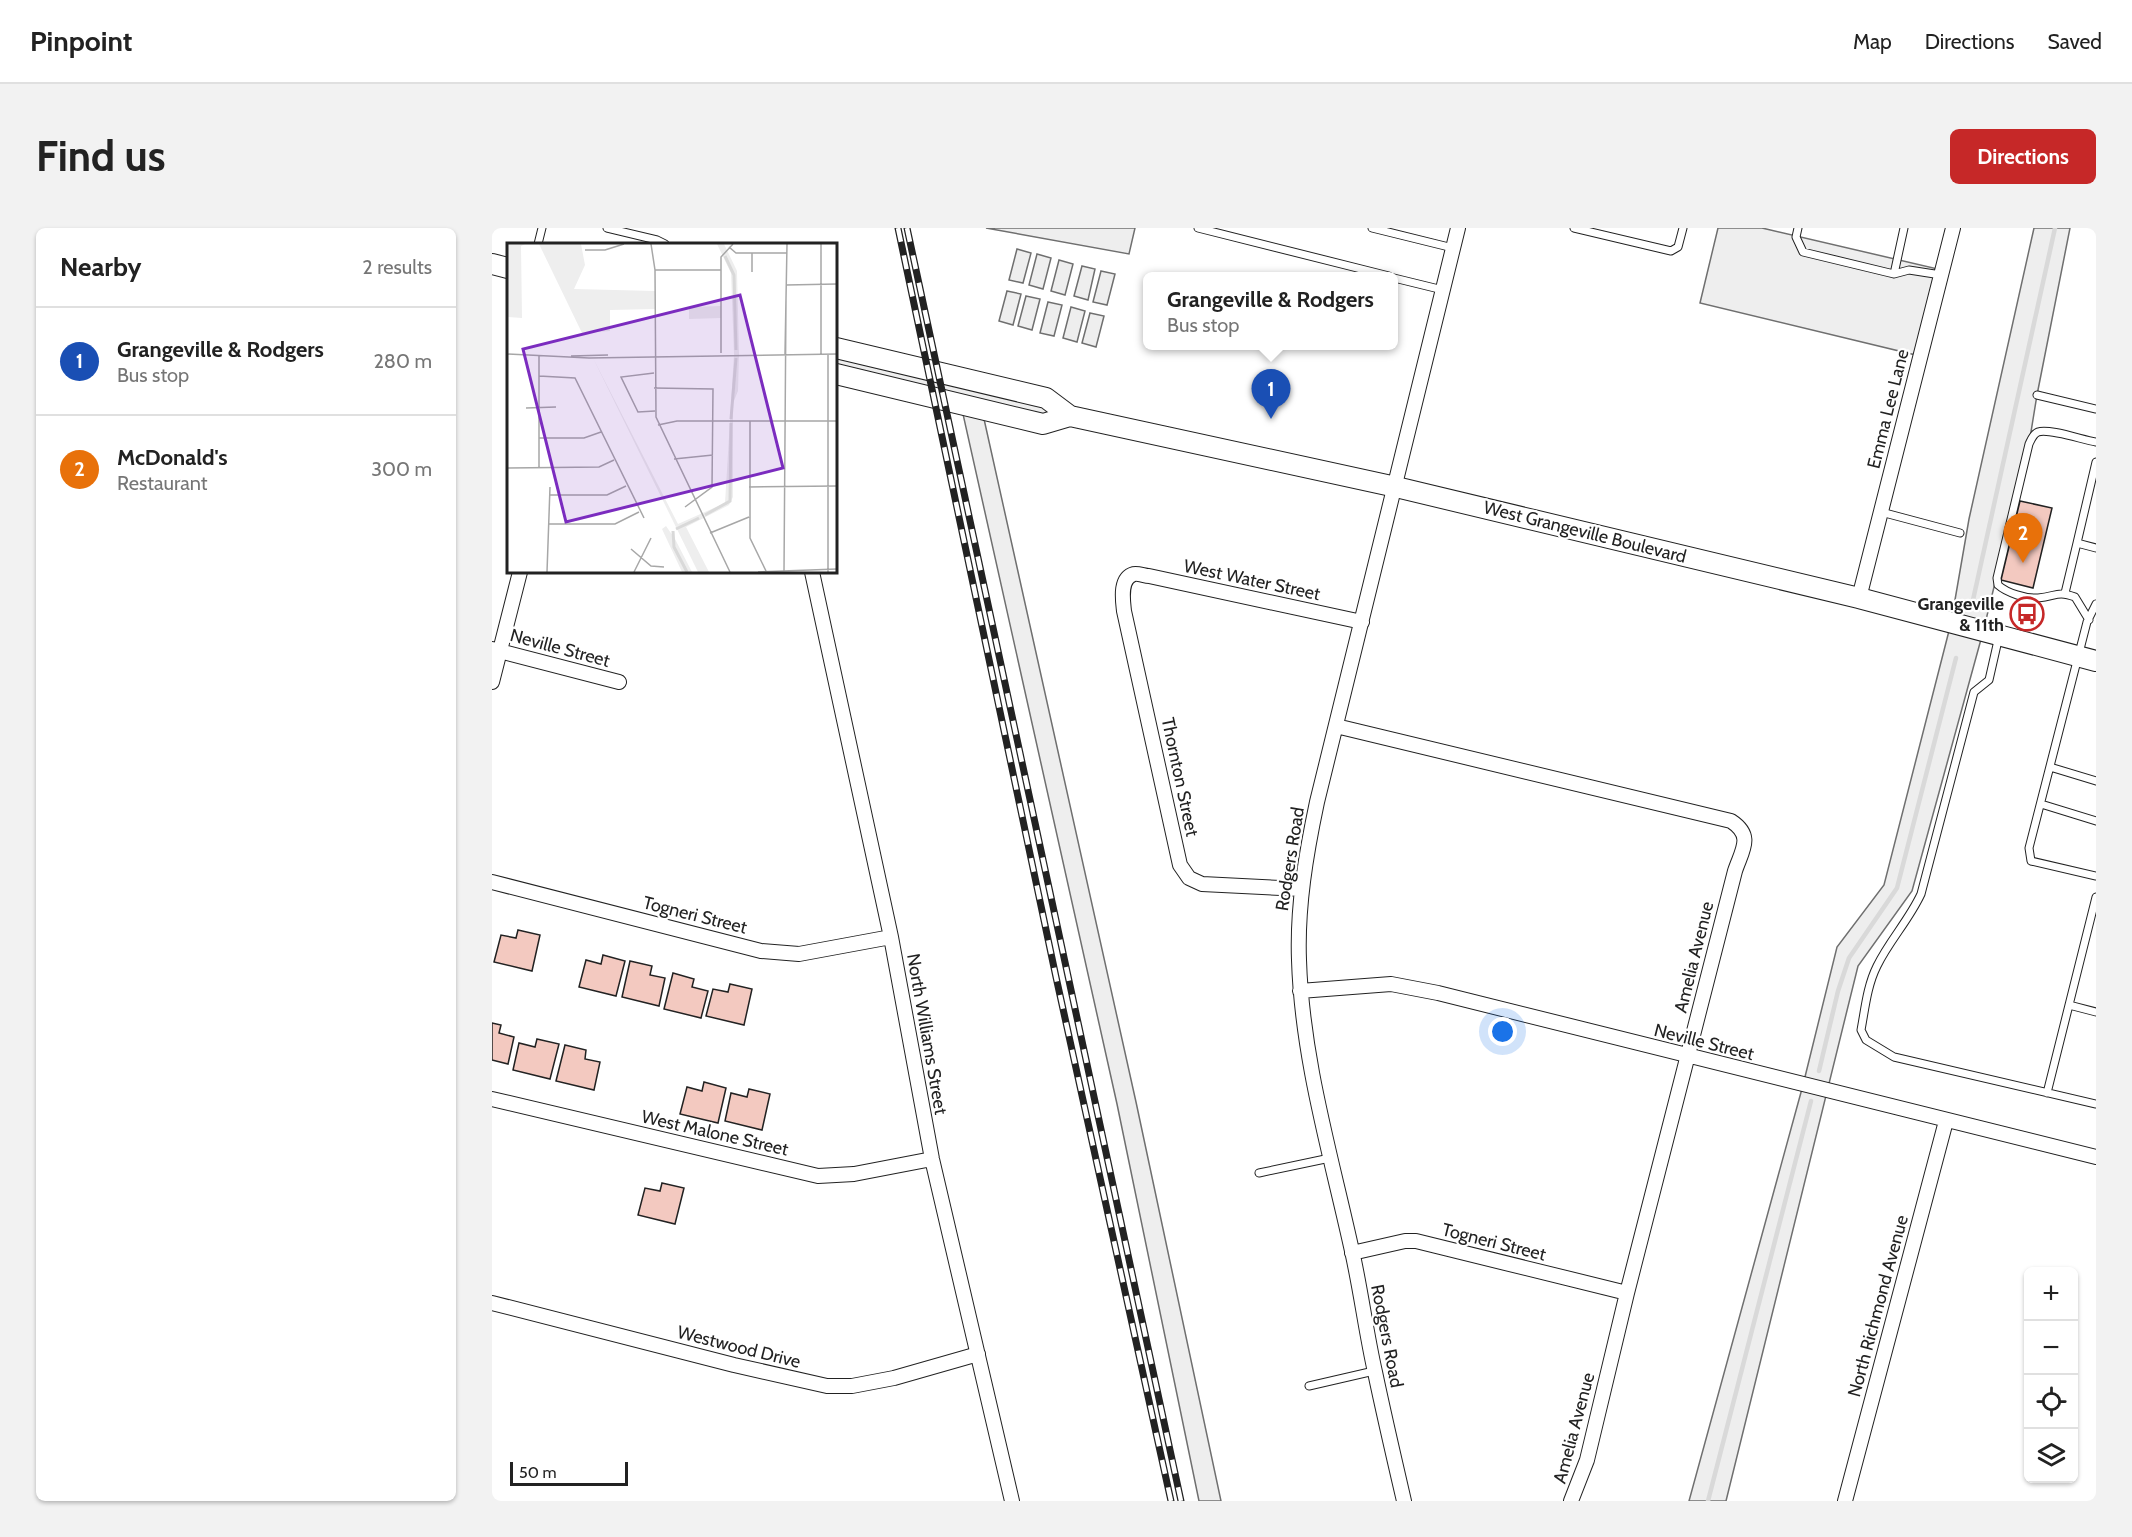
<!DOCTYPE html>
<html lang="en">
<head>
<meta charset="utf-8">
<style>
  body { margin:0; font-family:Cabin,sans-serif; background:#f2f2f2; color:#222 }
  .controls { position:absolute; right:18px; bottom:18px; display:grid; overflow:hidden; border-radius:9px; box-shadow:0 2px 4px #0004 }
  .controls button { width:54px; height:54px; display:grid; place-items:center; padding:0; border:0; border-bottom:2px solid #e0e0e0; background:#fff; color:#222; font:30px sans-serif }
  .scale { position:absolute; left:18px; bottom:15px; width:118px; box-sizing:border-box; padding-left:6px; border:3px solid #222; border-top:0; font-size:16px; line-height:21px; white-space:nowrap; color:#222; -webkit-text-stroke:4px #fff; paint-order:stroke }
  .you { position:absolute; left:1011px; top:804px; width:21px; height:21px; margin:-15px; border:4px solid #fff; border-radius:50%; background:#1a73e8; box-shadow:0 0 0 9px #1a73e833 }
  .badge { display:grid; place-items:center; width:39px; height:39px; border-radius:50%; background:#c62828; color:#fff; font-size:20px; font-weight:700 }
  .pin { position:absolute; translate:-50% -50px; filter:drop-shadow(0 2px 3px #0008) }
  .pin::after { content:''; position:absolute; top:32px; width:21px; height:18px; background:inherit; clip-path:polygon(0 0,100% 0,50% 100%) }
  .popup { position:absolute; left:651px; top:44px; width:255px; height:78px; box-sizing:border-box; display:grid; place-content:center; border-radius:9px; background:#fff; filter:drop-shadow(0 2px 4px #0005); font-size:20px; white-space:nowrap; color:#767676 }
  .popup b { font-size:22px; color:#222 }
  .popup::after { content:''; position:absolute; left:50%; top:100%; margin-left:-12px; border:12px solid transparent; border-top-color:#fff }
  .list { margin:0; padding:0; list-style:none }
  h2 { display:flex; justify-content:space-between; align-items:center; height:78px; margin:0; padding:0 24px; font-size:26px }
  h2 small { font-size:20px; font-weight:400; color:#767676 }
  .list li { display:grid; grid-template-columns:39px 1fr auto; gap:18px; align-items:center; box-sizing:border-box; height:108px; padding:0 24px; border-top:2px solid #e0e0e0 }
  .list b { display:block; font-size:22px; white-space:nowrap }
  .list p { margin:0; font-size:20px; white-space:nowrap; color:#767676 }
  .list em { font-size:20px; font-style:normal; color:#767676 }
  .icon { flex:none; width:33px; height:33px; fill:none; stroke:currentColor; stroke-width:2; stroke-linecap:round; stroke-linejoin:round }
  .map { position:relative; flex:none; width:1604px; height:1273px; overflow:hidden; border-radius:9px }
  header { display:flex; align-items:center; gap:36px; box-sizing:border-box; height:84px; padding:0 30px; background:#fff; border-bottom:2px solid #e0e0e0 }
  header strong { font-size:28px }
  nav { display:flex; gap:33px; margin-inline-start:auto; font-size:21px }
  .intro { display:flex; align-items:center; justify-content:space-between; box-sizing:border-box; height:144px; padding:0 36px }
  h1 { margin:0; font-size:42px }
  .button { padding:15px 27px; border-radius:9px; background:#c62828; color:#fff; font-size:21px; font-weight:700 }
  main { display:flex; gap:36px; padding:0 36px }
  aside { flex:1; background:#fff; border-radius:9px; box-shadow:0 2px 4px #0004 }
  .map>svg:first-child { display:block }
</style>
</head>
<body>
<header>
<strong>Pinpoint</strong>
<nav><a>Map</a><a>Directions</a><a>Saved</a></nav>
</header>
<div class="intro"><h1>Find us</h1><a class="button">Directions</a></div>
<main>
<aside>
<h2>Nearby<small>2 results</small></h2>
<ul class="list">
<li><span class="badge" style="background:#1a4fb4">1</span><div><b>Grangeville &amp; Rodgers</b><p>Bus stop</p></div><em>280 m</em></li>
<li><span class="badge" style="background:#e8710a">2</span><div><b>McDonald's</b><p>Restaurant</p></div><em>300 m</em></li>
</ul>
</aside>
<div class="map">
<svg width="1604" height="1273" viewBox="0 0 1604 1273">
  <rect width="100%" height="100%" fill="#fff"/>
  <path fill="#eee" stroke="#6f6f6f" stroke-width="1.5" d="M494 0H643L637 26Z
    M1226 0H1270L1450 42 1428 128 1208 75Z
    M1542 0H1578L1545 167 1537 216 1491 404 1420 663 1366 738 1234 1273H1197L1311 857 1345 719 1392 657 1459 395 1477 291Z
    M525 21 539 25 531 55 517 52Z
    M545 26 559 30 551 61 537 57Z
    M567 32 581 36 573 67 559 63Z
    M590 38 603 41 596 72 582 68Z
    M609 43 623 46 615 77 601 74Z
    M515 63 529 66 521 97 507 93Z
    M534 68 548 71 540 102 526 98Z
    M556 74 570 77 562 108 548 105Z
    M579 79 593 83 585 114 571 110Z
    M598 85 612 88 604 119 590 115Z
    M344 120 447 145 578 188 490 182 644 874 729 1273H707L625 876 469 177 344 146Z"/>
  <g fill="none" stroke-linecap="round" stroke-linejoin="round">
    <path stroke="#d9d9d9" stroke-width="4.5" d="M1481 372 1563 0
      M1327 843 1346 763 1357 730 1405 660 1464 430
      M1216 1273 1319 873"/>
  </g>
  <path fill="#f3c9c0" stroke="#222" stroke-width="1.5" d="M1528 273 1560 280 1541 360 1509 352Z
    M26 702 48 707 40 743 2 734 9 707 24 710Z
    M111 727 133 733 124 768 87 759 94 732 109 736Z
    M138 733 160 738 158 747 173 750 167 778 130 769Z
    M181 745 202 751 200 759 216 763 209 790 172 781Z
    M238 756 260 761 252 797 214 788 221 761 236 764Z
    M0 795 9 797 7 805 22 809 16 836 0 832Z
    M45 811 67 816 58 851 21 842 27 815 43 819Z
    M73 817 94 822 93 831 108 834 102 862 64 853Z
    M212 854 234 860 226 895 188 886 195 859 210 863Z
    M257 861 278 866 270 902 233 893 239 865 255 869Z
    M170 955 192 960 183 996 146 987 153 960 168 963Z"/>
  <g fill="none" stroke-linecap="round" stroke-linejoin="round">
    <defs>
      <path id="lane" d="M115 0 165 12 173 16
        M706 0 897 48
        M880 0 961 20
        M1082 0 1179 23 1186 19 1191 0
        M1306 0 1304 9 1311 24 1402 46 1417 42 1449 47
        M46 16 50 0
        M1402 46 1412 0
        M902 50 951 62
        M1545 167 1604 181
        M1604 234 1585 315 1604 320
        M1389 284 1468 305
        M1573 365 1585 315
        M1604 376 1595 394 1537 620 1539 633 1604 648
        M1597 392 1583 369C1564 362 1564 369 1546 370 1534 371 1515 365 1506 357L1505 350 1537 216C1539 212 1541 206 1546 204 1557 200 1591 212 1604 214
        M1507 408 1497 452 1482 464 1429 666C1417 692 1397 713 1385 738 1375 758 1373 781 1369 802L1374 812 1402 829 1604 876
        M1558 539 1604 553
        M1549 576 1604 593
        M1577 777 1604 784
        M1555 865 1604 669
        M767 945 838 930
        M817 1158 882 1143"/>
      <path id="street" d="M320 344 399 709 440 931 520 1273
        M1367 370 1461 0
        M0 421 127 454
        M0 454 28 344
        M844 498 1239 593C1262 608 1250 622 1243 643L1135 1065 1095 1232 1079 1273
        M0 654 269 723 307 726 399 709
        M810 661 710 656 697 650 688 637 632 383C631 373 627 350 642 346 646 345 653 348 657 348L870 394
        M808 763 899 756 946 765 1604 929
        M0 871 326 948 362 946 440 931
        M860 1025 913 1013H924L1135 1065
        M0 1075 242 1137 335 1158H360L402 1150 486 1126
        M912 1273C902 1230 892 1187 883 1144 874 1104 869 1063 860 1023 839 927 810 831 807 732 805 679 814 626 825 574L966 0
        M1353 1273 1454 893"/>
      <path id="secondary" d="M0 36 16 40
        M344 120 554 170 578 188 904 259 1367 370 1604 433
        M344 146 551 196 578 188"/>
    </defs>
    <use href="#lane" stroke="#222" stroke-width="9"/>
    <use href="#street" stroke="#222" stroke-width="16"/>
    <use href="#secondary" stroke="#222" stroke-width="22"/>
    <use href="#lane" stroke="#fff" stroke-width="7"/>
    <use href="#street" stroke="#fff" stroke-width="14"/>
    <use href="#secondary" stroke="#fff" stroke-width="20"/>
    <defs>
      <path id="rail" d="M406 0 564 749 679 1273
        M415 0 689 1273"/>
    </defs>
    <use href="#rail" stroke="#222" stroke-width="7"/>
    <use href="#rail" stroke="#fff" stroke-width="4.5" stroke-dasharray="14" stroke-linecap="butt"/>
  </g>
  <defs>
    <symbol id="bus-ring" viewBox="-11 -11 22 22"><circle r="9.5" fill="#fff" stroke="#c62828" stroke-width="1.5"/><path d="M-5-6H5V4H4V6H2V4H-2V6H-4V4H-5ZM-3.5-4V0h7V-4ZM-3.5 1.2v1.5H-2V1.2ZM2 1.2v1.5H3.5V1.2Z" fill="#c62828"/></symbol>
  </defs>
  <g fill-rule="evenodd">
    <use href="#bus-ring" x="1516" y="367" width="38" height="38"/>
  </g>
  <g text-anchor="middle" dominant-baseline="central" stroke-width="4.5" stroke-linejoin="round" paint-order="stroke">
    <g font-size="18" fill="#222" stroke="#fff">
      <text transform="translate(1396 181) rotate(-76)">Emma Lee Lane</text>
      <text transform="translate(1093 304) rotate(14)">West Grangeville Boulevard</text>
      <text transform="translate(760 352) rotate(12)">West Water Street</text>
      <text transform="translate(68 420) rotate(15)">Neville Street</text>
      <text transform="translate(688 549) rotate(78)">Thornton Street</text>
      <text transform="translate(798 631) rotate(-81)">Rodgers Road</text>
      <text transform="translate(203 687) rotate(14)">Togneri Street</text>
      <text transform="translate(1202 729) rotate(-76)">Amelia Avenue</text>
      <text transform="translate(435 806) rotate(80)">North Williams Street</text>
      <text transform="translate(1212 814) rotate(14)">Neville Street</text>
      <text transform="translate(223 905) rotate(13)">West Malone Street</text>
      <text transform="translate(1002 1014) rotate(14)">Togneri Street</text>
      <text transform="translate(1386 1078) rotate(-75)">North Richmond Avenue</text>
      <text transform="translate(895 1108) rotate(79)">Rodgers Road</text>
      <text transform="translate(247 1119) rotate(14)">Westwood Drive</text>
      <text transform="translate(1082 1200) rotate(-75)">Amelia Avenue</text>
    </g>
    <g font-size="18" font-weight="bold" fill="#222" stroke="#fff" text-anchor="end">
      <text x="1512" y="376">Grangeville<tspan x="1512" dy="21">&amp; 11th</tspan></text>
    </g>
  </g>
  <g transform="translate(15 15)">
    <rect width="330" height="330" fill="#fff"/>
    <path d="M0 1H18L14 3 15 75 0 74ZM32 1H74L78 22 67 46 148 48V66L103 67V88L75 90ZM210 1H217L230 28 232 111 231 148 226 160V254L222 262 179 284 202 329H191L86 115 171 281 218 260 227 111 224 30ZM214 63V75L182 76V64ZM159 283 168 296 185 329H175L155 286Z" fill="#eee"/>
    <path fill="none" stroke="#d9d9d9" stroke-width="3" d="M218 13 227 32 229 107M224 176 229 115M198 272 223 258 224 180M169 286 192 275M166 288 167 304 180 329"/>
    <path fill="none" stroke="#a7a7a7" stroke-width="1.5" d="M144 1 148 27 149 174 223 329M222 4 229 10H280M78 7H98L117 1M148 27H214M245 29V10M279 42 330 41M214 110V14L226 1M0 111 82 115 330 111M278 111 280 1M314 111V1M64 113 101 112M147 130 114 134 131 169 148 168M32 133 68 135 137 275M147 145 206 146 205 244 178 264M19 165 49 164M243 178V295L259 328M151 182 170 178H330M32 195H77L94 189M167 216 206 212M0 225 92 224 107 217M32 225V113M242 244 330 243M43 252H100L119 243M0 264V298M42 281H108L132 269M203 290 242 274M124 306 144 323 157 324M40 329 43 244M127 329 144 295M251 329 330 326M277 329 279 56M321 329V111"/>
    <path fill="#7b2cbf" fill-opacity="0.15" stroke="#7b2cbf" stroke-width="3" d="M233 52 276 225 59 279 16 106Z"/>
    <rect width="330" height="330" fill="none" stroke="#222" stroke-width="3"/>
  </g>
</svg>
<div class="controls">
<button>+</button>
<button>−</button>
<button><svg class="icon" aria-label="locate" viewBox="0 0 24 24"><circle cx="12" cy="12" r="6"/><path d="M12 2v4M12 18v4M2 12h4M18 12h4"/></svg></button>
<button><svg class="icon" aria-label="layers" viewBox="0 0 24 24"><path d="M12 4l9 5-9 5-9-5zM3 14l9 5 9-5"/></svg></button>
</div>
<div class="scale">50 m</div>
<div class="you"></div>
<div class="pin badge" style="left:779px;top:191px;background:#1a4fb4">1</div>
<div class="popup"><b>Grangeville &amp; Rodgers</b>Bus stop</div>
<div class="pin badge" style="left:1531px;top:335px;background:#e8710a">2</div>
</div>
</main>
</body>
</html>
